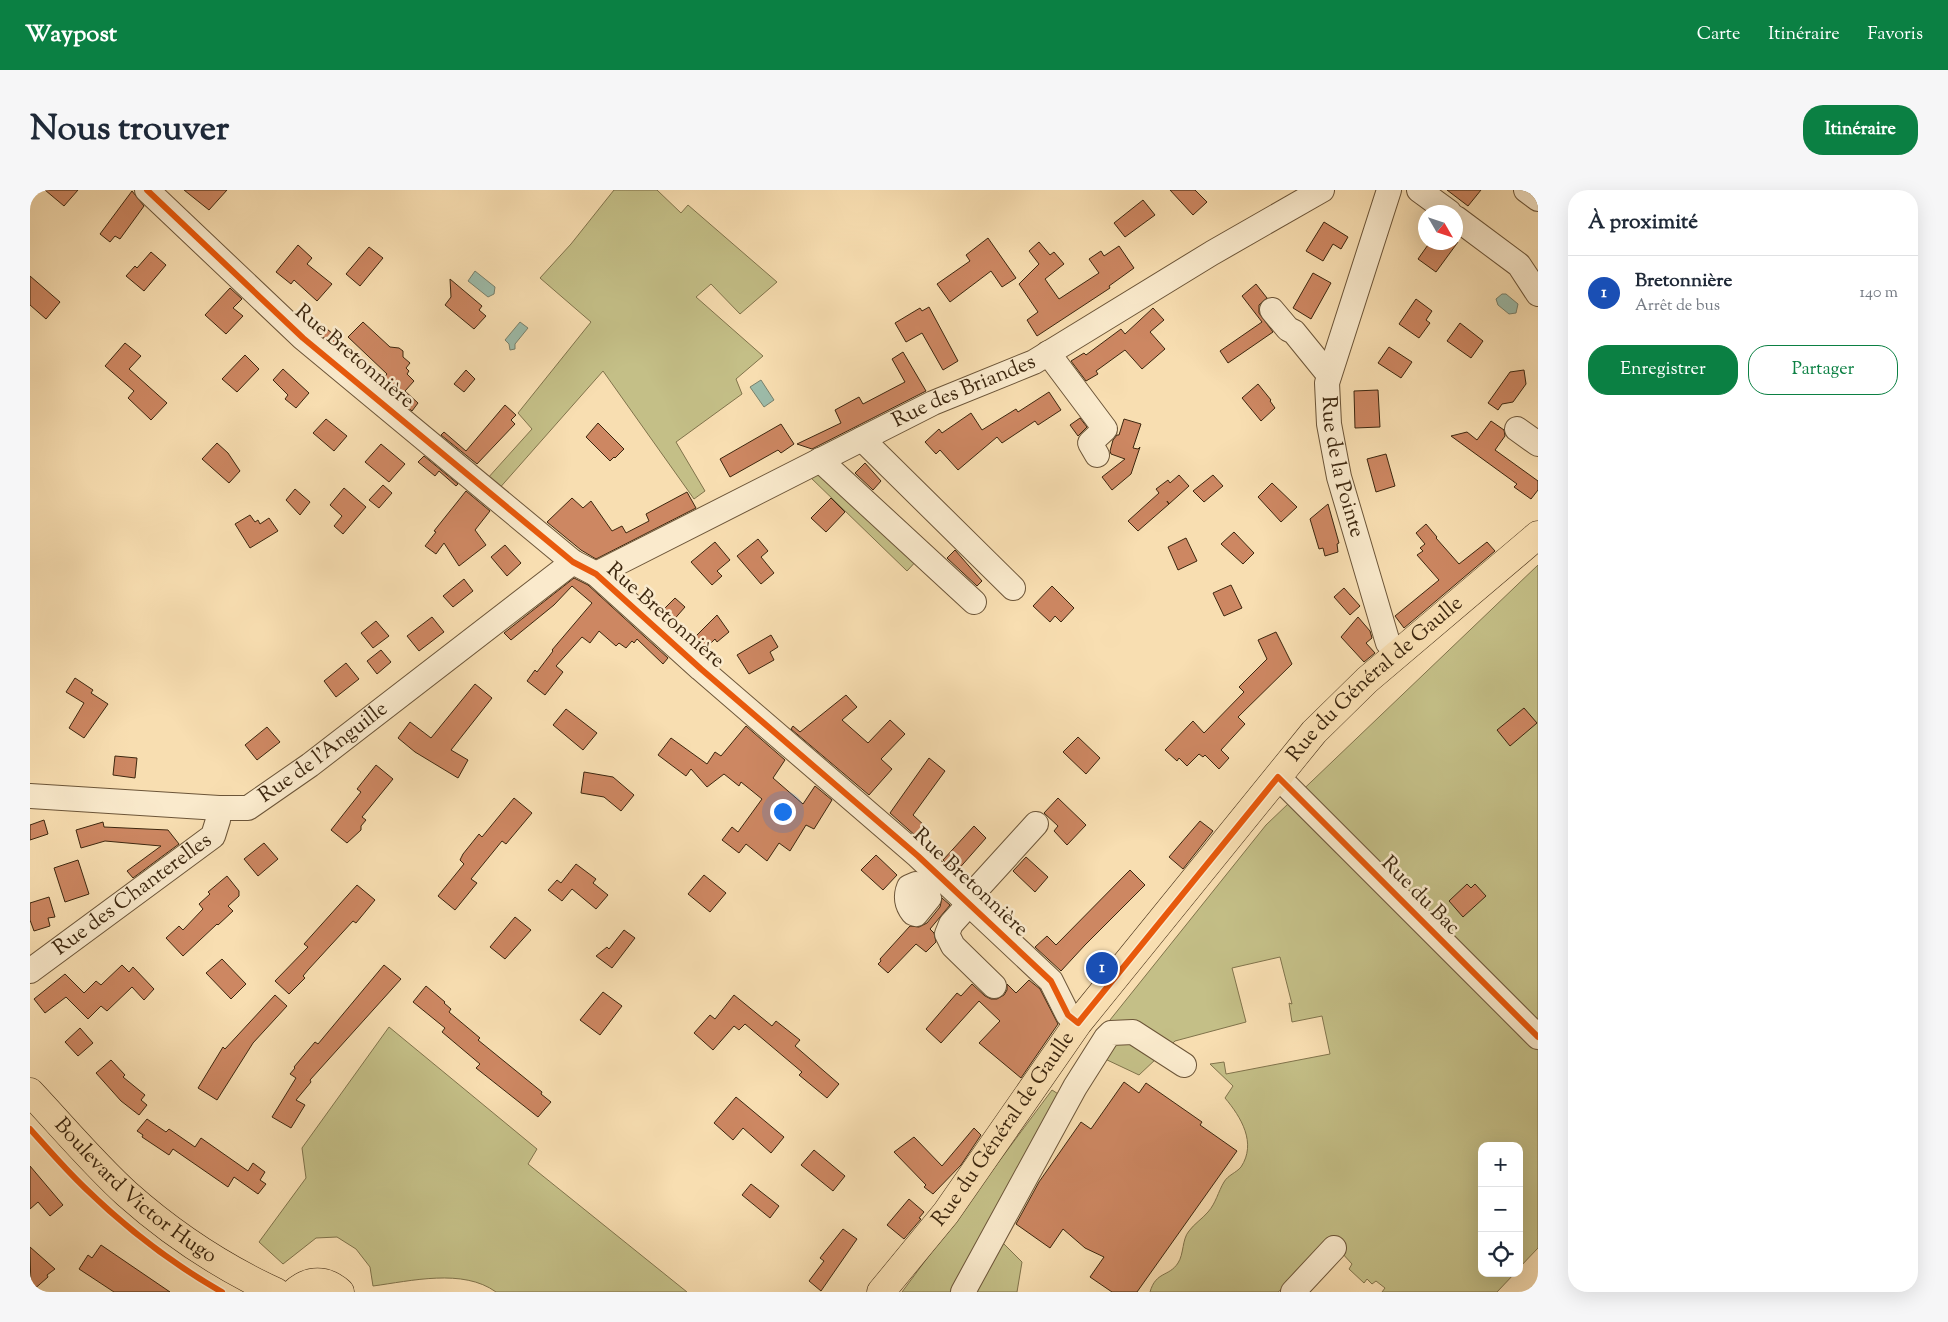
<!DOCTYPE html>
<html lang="fr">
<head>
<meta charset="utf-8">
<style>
  body { margin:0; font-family:"Sorts Mill Goudy",serif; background:#f6f6f7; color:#1f2937 }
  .controls { position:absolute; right:15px; bottom:15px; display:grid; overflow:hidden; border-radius:10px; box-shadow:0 5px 20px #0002 }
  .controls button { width:45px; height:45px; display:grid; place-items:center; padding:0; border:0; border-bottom:1px solid #e0e1e3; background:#fff; color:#1f2937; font:25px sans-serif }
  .compass { position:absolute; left:1388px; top:15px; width:45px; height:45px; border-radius:50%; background:#fff; box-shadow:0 5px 20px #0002; rotate:129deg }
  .you { position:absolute; left:752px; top:621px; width:18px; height:18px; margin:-12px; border:4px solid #fff; border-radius:50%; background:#1a73e8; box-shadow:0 0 0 8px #1a73e833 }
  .badge { display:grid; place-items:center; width:32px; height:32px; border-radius:50%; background:#0b8043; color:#fff; font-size:16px; font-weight:700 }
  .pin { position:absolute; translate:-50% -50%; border:2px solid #fff; box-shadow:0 1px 5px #0006 }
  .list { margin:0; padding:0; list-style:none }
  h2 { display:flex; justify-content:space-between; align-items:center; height:65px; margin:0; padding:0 20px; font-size:21px }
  h2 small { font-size:16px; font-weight:400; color:#747a83 }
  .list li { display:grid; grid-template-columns:32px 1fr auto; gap:15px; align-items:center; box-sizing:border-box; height:75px; padding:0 20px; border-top:1px solid #e0e1e3 }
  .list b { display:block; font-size:19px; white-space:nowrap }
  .list p { margin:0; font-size:16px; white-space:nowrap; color:#747a83 }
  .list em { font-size:16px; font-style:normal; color:#747a83 }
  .actions { display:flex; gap:10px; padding:15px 20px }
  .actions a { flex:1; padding:11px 0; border:1px solid #0b8043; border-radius:20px; text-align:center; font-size:18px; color:#0b8043 }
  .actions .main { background:#0b8043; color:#fff }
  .icon { flex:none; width:28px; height:28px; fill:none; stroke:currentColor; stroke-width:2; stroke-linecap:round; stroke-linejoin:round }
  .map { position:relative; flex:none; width:1508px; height:1102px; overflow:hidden; border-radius:20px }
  header { display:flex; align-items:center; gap:30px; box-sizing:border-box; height:70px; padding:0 25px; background:#0b8043; color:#fff }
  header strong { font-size:24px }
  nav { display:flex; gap:28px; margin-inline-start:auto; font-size:18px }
  .intro { display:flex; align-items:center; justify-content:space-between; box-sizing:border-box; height:120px; padding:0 30px }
  h1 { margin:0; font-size:35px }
  .button { padding:12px 22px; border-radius:20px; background:#0b8043; color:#fff; font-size:18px; font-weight:700 }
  main { display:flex; gap:30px; padding:0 30px }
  aside { flex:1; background:#fff; border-radius:20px; box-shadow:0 5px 20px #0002 }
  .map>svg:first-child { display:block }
</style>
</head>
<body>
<header>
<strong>Waypost</strong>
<nav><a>Carte</a><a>Itinéraire</a><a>Favoris</a></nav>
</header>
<div class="intro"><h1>Nous trouver</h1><a class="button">Itinéraire</a></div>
<main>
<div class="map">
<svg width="1508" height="1102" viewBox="0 0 1508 1102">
  <rect width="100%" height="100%" fill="#f8deb1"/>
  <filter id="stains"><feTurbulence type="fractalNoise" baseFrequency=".004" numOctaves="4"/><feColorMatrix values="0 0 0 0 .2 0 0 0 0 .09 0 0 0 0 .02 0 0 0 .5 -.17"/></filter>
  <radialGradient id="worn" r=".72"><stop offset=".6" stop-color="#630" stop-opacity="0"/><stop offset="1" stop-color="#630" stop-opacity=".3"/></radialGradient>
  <path fill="#c4bf87" stroke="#80734b" d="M584 0H627L651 23 658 15 747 92 710 124 681 94 666 107 733 166 706 189 712 204 646 252 675 301 664 309 573 181 467 301 457 289 502 239 488 223 561 132 510 88 541 54Z
    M793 277 889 368 877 381 779 286Z
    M1508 375V1058L1489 1078V956H1452V1083H1485L1467 1102H1352L1355 1098 1346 1091 1342 1094 1337 1089 1334 1093 1319 1079 1322 1074 1311 1062 1270 1085 1248 1102H1120C1126 1081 1139 1087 1148 1073 1154 1064 1152 1049 1159 1041 1164 1034 1172 1029 1178 1022 1186 1013 1188 1002 1194 992 1198 985 1206 983 1211 977 1227 953 1211 927 1195 908L1203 896 1180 874 1194 872 1196 884 1300 864 1292 826 1262 832 1259 813 1262 814 1250 767 1202 778 1216 832 1145 851 1109 885 1056 860 1236 635Z
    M359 837 507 959 498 974 657 1102H466C433 1078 381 1091 343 1096L340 1077 326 1059 307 1047 286 1048 253 1074 229 1052 276 988 272 958Z
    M1022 900 1033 907 959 1039 992 1072 987 1102H872Z"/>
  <path fill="#9dbcaa" stroke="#77806c" d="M445 81 465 97 464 104 458 107 438 91Z
    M1472 104H1476L1488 114 1486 123 1479 124 1468 115 1466 109Z
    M490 132 498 138 485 154V159L480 160 479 154 475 150Z
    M731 190 744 210 734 217 720 197Z"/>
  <path fill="#cd8762" stroke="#3d270f" d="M15 0H48L34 16Z
    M154 0H197L179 20Z
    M1140 0H1165L1177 12 1163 25Z
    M1417 0H1451L1438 16Z
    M102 1 114 16 90 49 85 46 80 52 70 44Z
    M1113 10 1125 25 1095 47 1084 33Z
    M1294 32 1318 47 1311 59 1303 54 1293 71 1276 61Z
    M958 48 986 88 972 97 961 81 920 112 907 94 940 71 936 65Z
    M1009 52 1020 65 1024 62 1034 74 1015 89 1029 109 1069 83 1059 69 1071 61 1074 66 1089 56 1104 78 1079 96 1080 98 1007 146 997 130 1008 122 989 94 1009 74 999 61Z
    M1400 52H1428L1406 82 1388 69Z
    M268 55 282 68 277 74 302 94 287 111 264 90 261 94 246 82Z
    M339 57 353 68 330 96 316 84Z
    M121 62 136 75 114 101 96 86 105 76 107 78Z
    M1283 83 1301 93 1281 129 1263 118Z
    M0 86 30 112 16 129 0 115Z
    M420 89 452 116 449 120 456 126 444 139 415 115 421 107Z
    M1226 94 1237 108 1229 115V123L1243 142 1198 173 1190 161 1232 132 1212 106Z
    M200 98 212 109 203 118 213 126 196 144 175 125Z
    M1386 109 1402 121 1396 130 1400 133 1389 148 1369 134Z
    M899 117 928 171 913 180 892 143 876 152 865 133 890 118 892 121Z
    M1123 118 1134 130 1120 142 1135 159 1112 179 1095 160 1066 181 1068 184 1056 191 1041 171 1054 163 1056 165 1091 139 1095 144Z
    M333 132 360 157 369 158 373 161V167L380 173 376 178 379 181 377 184 384 191 375 201 388 213 382 221 349 193 357 184 318 147Z
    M1430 133 1453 151 1441 168 1417 151Z
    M297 139 321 159 315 165 292 146Z
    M95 153 111 166 99 179 137 213 121 230 98 208 104 201 75 176Z
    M1359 157 1382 172 1371 188 1348 173Z
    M873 162 896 201 782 259 767 254 811 233 805 220 829 207 833 214 875 192 862 169Z
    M215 165 229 179 207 202 192 189Z
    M253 179 279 203 266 218 255 209 258 205 243 190Z
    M436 180 445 189 434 202 424 194Z
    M1494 180 1496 194 1483 212 1472 214 1468 220 1458 213 1480 182Z
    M1228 194 1241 210 1240 211 1245 218 1231 231 1212 208Z
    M1348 200 1350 237 1325 238 1324 201Z
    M1019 202 1031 220 1008 235 1005 231 972 253 967 247 928 280 910 260 906 264 895 252 909 239 912 243 941 223 952 240 986 219 988 222Z
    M475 215 486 225 481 230 485 234 447 274 411 245 414 242 436 261Z
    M1050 228 1057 237 1048 246 1040 235Z
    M296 229 317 246 304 261 283 243Z
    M1094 229 1111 234 1103 258 1108 259 1110 257 1101 284 1082 300 1072 287 1095 269 1081 264 1080 261 1083 250 1087 245H1089Z
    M1461 231 1474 240 1475 246 1465 260 1508 291V300L1501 309 1484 297 1487 294 1421 246 1437 242 1447 250Z
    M568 233 594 259 585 268 584 267 580 271 556 247Z
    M751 234 764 254 751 263 748 260 700 287 690 269Z
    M187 253 198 263 210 281 199 293 172 269Z
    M351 254 375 274 359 292 335 272Z
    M1356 264 1365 296 1346 302 1337 269Z
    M394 266 428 294 426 296 409 281 405 286 388 272Z
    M835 273 851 291 843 300 825 283Z
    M1149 285 1159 296 1139 314 1137 311 1139 314 1108 341 1098 331 1129 303 1126 299 1138 290 1140 293Z
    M1183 285 1193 296 1174 312 1163 301Z
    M1242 293 1267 317 1251 332 1228 307Z
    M353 295 362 303 349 318 339 310Z
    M314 298 336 317 313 344 304 336 312 326 300 315Z
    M265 299 280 312 270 325 256 310Z
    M436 301 460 321 445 340 456 355 429 376 414 353 406 364 395 356 406 342 404 341Z
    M657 302 666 318 566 369 551 360 517 332 542 308 553 318 561 311 582 341 592 336 596 343 619 331 616 324Z
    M801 308 815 322 796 342 781 328Z
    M1298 314 1309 353 1307 354 1308 362 1295 366 1293 358 1289 359 1280 329Z
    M220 325 225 332 228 330 230 334 239 328 248 341 220 358 205 334Z
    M1396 334 1407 347 1406 348 1429 374 1457 352 1465 361 1374 438 1365 426 1409 390 1387 365 1393 361 1390 358 1395 354 1386 343Z
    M1204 342 1224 363 1213 374 1191 354Z
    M1156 348 1167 371 1148 380 1138 357Z
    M728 349 738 361 731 367 744 383 731 394 707 366Z
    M685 352 700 370 687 381 692 386 682 395 661 372Z
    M475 355 491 373 477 386 461 367Z
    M925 360 952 391 947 396 917 368Z
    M544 388 558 395 638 468 633 474 607 449 604 453 602 451 596 458 589 453 586 456 569 441 560 453 552 447 526 476 533 482 515 505 497 491 505 480 507 482 523 461 522 460 562 413 542 396 524 415 481 450 474 443Z
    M434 389 443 401 423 417 413 406Z
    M1201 395 1212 418 1194 426 1183 403Z
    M1022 396 1044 418 1031 432 1025 426 1020 432 1003 416Z
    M1314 398 1330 416 1320 425 1304 407Z
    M645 408 655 417 641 433 627 421 629 418 632 421Z
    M687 425 699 442 687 452 685 449 672 462 661 451Z
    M402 427 414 442 389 461 377 446Z
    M1328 427 1340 441 1342 448 1336 453 1345 463 1334 472 1311 447Z
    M346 431 359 446 343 458 331 443Z
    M1246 442 1262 474 1208 527 1215 534 1191 560 1199 568 1189 579 1175 565 1173 567 1169 564 1157 576 1149 568 1147 571 1135 560 1163 531 1174 543 1214 502 1209 497 1237 469 1228 450Z
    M741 445 748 457 740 462 744 470 719 484 707 465Z
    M351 460 361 472 347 484 337 471Z
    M316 473 329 489 306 507 294 491Z
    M45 488 63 500 61 503 78 514 54 548 39 538 54 513 36 502Z
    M445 494 462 508 421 560 438 570 428 588 385 562 368 548 380 532 401 548Z
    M816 505 827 517 812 530 838 553 860 530 875 544 851 569 862 579 839 605 761 539 763 536 770 542Z
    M1494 518 1507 533 1480 556 1467 540Z
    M536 519 567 543 553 560 523 535Z
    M716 536 755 570 743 588 773 614 785 596 802 610 784 639 776 635 760 661 749 653 737 671 716 654 709 663 692 650 702 637 708 642 732 609 711 592 709 596 694 584 677 597 661 579 656 586 628 565 641 548 677 574 685 562 691 566Z
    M237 537 250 552 227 570 215 555Z
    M1048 547 1070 568 1056 584 1033 562Z
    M85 566 107 568 105 588 83 585Z
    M899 568 915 581 883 625 896 637 887 647 860 623Z
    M346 575 363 589 332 627 336 630 331 636V640L317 653 301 640 331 602 327 599Z
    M554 582 583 587 604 605 591 621 574 607 551 603Z
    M484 608 502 623 476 654 472 651 441 689 447 693 425 720 408 706 434 674 430 670 433 664 449 644 452 647Z
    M1028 608 1056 635 1037 655 1024 641 1028 636 1014 623Z
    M14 630 18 644 0 650V635Z
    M1170 631 1183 641 1153 679 1139 667Z
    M73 632 74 637 138 640 149 654 103 688 97 681 131 656 75 651 51 658 46 640Z
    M944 636 956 648 926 682 913 670Z
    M234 653 248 669 228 686 214 669Z
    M846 665 867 685 853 700 831 680Z
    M996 667 1018 687 1005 702 983 681Z
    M48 670 59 704 35 712 24 678Z
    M546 674 566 689 563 693 578 705 566 719 542 699 532 711 518 700 527 690 531 693Z
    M1100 680 1115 695 1055 755 1031 781 1005 757 1017 746 1026 755Z
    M674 685 696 703 680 722 658 704Z
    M197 686 209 701V706L198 716 203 721 188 735 187 734 153 766 136 748 149 736 153 740 173 719 169 714 180 704 178 702Z
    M1437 694 1441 698 1445 694 1456 706 1433 727 1419 711Z
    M327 695 345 710 326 733 323 731 278 780 273 786 275 788 259 804 245 791 278 757 274 754Z
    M19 707 25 727 18 728 20 736 4 741 0 730V713Z
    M912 708 920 715 900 739 904 743 906 752 896 762 886 754 858 783 848 774 851 771 850 769 880 736 889 737 897 733 910 717Z
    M485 727 501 740 475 769 460 757Z
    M594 740 605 748 582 778 566 766 577 757 579 759Z
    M192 769 216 794 201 809 176 783Z
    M92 775 99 782 103 777 124 799 114 810 102 797 77 821 71 816 58 829 36 807 15 823 4 809 35 784 54 803 66 791 71 795Z
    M354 775 371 789 280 890 281 892 266 910 275 915 261 938 242 927 266 888 260 884 265 878 264 877 285 852 288 854Z
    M999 790 1010 799 1028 834 991 888 949 853 970 831 949 811 911 853 896 839 927 803 931 806 942 794 955 806 961 809H967L974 805 977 800V794L986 803Z
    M396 796 415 812 414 813 421 819 419 822 450 848 448 850 512 902 511 904 521 912 508 927 446 878 450 874 412 842 415 838 383 812Z
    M573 802 592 816 570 845 550 830Z
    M245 805 257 816 223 853 187 910 168 898 193 857 195 859Z
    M704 805 742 836 746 831 770 850 765 856 809 894 797 908 769 885 772 882 715 834 709 840 704 836 683 860 664 843 680 825 685 829Z
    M50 838 63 853 48 866 35 852Z
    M81 870 95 885 93 887 115 905 111 910 117 915 109 925 91 911 66 883Z
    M1094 892 1109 903 1116 893 1172 932 1170 935 1207 961 1107 1102H1082L1060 1087 1074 1067 1055 1058 1033 1039 1020 1058 986 1034 1009 992 1051 932 1061 939Z
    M706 907 754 947 741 963 713 938 703 950 684 933Z
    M117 929 136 942 139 939 165 957 171 948 218 981 223 973 235 982 230 990 236 994 228 1004 204 987 198 997 143 959 139 965 112 947 113 945 107 941Z
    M944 938 951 945 931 975 903 1004 894 997 896 995 864 962 884 947 912 976Z
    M784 960 815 986 803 1001 771 975Z
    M0 976 33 1015 20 1026 8 1012 0 1019Z
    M721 994 749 1016 740 1028 712 1005Z
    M879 1009 894 1022 889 1028 891 1029 874 1049 857 1035Z
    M813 1039 827 1049 791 1101 779 1091 794 1071 790 1068Z
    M71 1055 140 1102H84L49 1079 58 1065 62 1068Z
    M0 1057 25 1079 17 1085 18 1087 1 1102Z"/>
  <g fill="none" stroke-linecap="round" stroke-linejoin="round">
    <defs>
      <g id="minor">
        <path d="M117 0 273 148 543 372 566 384 671 479 888 666 1021 791 1038 825 1048 833"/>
        <path id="s1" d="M1359 0 1297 193 1299 234 1309 287 1358 453 1368 464"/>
        <path d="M1389 0 1419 22"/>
        <path d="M1496 0 1508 9"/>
        <path d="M1426 28 1489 75 1508 104"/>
        <path d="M1242 120 1258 139 1264 142 1299 185"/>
        <path d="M1018 163 1075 239 1060 253 1067 265"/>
        <path d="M1487 239 1508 254"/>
        <path d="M832 249 983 398"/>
        <path d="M790 270 944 412"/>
        <path id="s2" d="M566 384 903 213 1004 172 1182 63 1292 0"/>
        <path d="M1248 587 1508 847"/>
        <path id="s3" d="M0 606 189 618H218L280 575 543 372"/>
        <path d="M898 699 886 694 879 697C875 707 876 714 883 723L886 724 899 708 896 701 910 686"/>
        <path d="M936 711 1006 634"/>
        <path d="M939 714 921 734 917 744 923 756 964 796"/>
        <path id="s4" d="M0 781 183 646 188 630 189 618"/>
        <path d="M933 1102 1045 897 1076 848 1081 843 1103 842 1154 875"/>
        <path d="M1263 1102 1304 1058"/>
      </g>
      <g id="major">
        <path id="s5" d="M0 902C32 936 63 973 97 1004 142 1044 192 1077 246 1102"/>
        <path d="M265 1102C279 1089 296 1089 310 1102"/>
        <path id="s6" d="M851 1102 916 1023 1048 833 1284 542 1337 490 1508 345"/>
      </g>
    </defs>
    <use href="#minor" stroke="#6c5538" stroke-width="26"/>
    <use href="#major" stroke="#3d270f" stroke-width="29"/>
    <use href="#minor" stroke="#faeacc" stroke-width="24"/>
    <use href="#major" stroke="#f8deb1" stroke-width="28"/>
    <defs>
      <path id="cycleway" d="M117 0 273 148 543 372 566 384 671 479 888 666 1021 791 1038 825 1048 833 1248 587 1508 847
        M0 939C18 959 36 980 55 998 97 1039 141 1073 192 1102"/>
    </defs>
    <use href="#cycleway" stroke="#faeacc" stroke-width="9"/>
    <use href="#cycleway" stroke="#e8590c" stroke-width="6"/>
  </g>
  <g text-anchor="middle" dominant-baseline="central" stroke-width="5" stroke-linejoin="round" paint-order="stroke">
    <g font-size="21" fill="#3d270f" stroke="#faeacc">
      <text transform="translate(324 167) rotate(40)">Rue Bretonnière</text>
      <text stroke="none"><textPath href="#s2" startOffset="411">Rue des Briandes</textPath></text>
      <text stroke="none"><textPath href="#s1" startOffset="288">Rue de la Pointe</textPath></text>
      <text transform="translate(635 426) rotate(41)">Rue Bretonnière</text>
      <text stroke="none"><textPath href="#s6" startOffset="789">Rue du Général de Gaulle</textPath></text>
      <text stroke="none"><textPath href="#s3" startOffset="312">Rue de l'Anguille</textPath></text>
      <text transform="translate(940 693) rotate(43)">Rue Bretonnière</text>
      <text stroke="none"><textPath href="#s4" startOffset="128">Rue des Chanterelles</textPath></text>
      <text transform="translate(1390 706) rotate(45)">Rue du Bac</text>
      <text stroke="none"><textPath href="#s6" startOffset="204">Rue du Général de Gaulle</textPath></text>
      <text stroke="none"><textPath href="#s5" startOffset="145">Boulevard Victor Hugo</textPath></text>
    </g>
  </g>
  <rect width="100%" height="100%" filter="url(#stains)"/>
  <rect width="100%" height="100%" fill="url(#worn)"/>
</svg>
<div class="controls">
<button>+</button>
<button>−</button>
<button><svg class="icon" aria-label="locate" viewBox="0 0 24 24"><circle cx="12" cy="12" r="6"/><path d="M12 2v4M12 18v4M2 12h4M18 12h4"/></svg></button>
</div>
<svg class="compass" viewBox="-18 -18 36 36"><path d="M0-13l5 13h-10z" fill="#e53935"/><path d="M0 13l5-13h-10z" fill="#747a83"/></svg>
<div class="you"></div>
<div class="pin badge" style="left:1072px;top:778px;background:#1a4fb4">1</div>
</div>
<aside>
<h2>À proximité<small></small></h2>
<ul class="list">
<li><span class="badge" style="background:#1a4fb4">1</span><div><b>Bretonnière</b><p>Arrêt de bus</p></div><em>140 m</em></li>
</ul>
<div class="actions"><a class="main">Enregistrer</a><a>Partager</a></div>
</aside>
</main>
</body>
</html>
